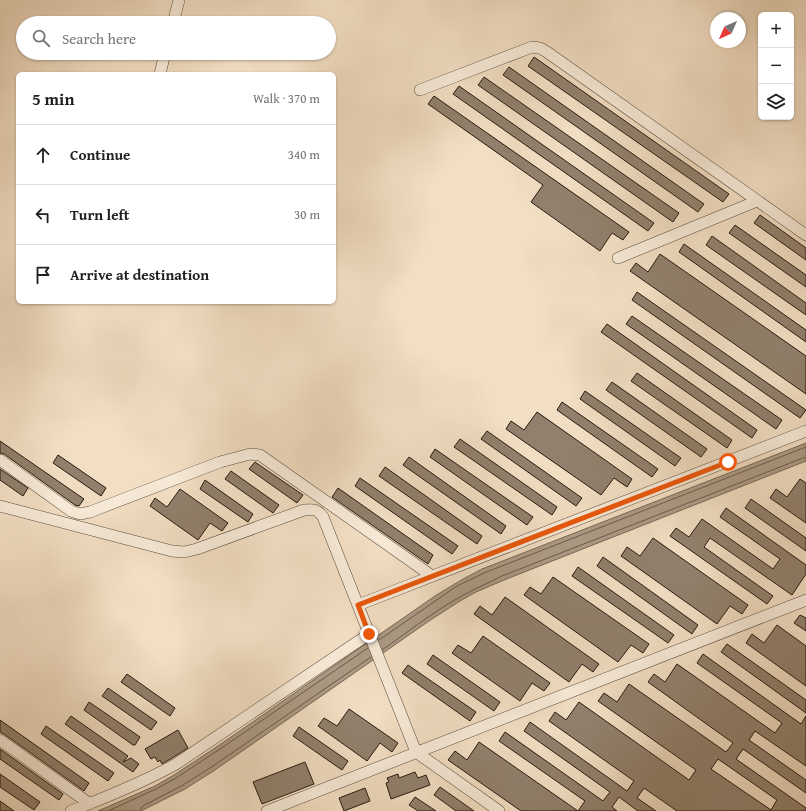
<!DOCTYPE html>
<html lang="en">
<head>
<meta charset="utf-8">
<style>
  body { margin:0; font-family:"Gentium Book Plus",serif; background:#f2f2f2; color:#202124 }
  .controls { position:absolute; right:12px; top:12px; display:grid; overflow:hidden; border-radius:6px; box-shadow:0 1px 3px #0004 }
  .controls button { width:36px; height:36px; display:grid; place-items:center; padding:0; border:0; border-bottom:1px solid #e0e0e0; background:#fff; color:#202124; font:20px sans-serif }
  .compass { position:absolute; left:710px; top:12px; width:36px; height:36px; border-radius:50%; background:#fff; box-shadow:0 1px 3px #0004; rotate:225deg }
  .stop { position:absolute; width:12px; height:12px; margin:-9px; border:3px solid #ea580c; border-radius:50%; background:#fff }
  .stop.end { background:#ea580c; border-color:#fff; box-shadow:0 1px 4px #0008 }
  .list { margin:0; padding:0; list-style:none }
  h2 { display:flex; justify-content:space-between; align-items:center; height:52px; margin:0; padding:0 16px; font-size:17px }
  h2 small { font-size:13px; font-weight:400; color:#757577 }
  .list li { display:grid; grid-template-columns:26px 1fr auto; gap:12px; align-items:center; box-sizing:border-box; height:60px; padding:0 16px; border-top:1px solid #e0e0e0 }
  .list b { display:block; font-size:15px; white-space:nowrap }
  .list em { font-size:13px; font-style:normal; color:#757577 }
  .icon { flex:none; width:22px; height:22px; fill:none; stroke:currentColor; stroke-width:2; stroke-linecap:round; stroke-linejoin:round }
  .map { position:relative; flex:none; width:806px; height:811px; overflow:hidden }
  .search { position:absolute; background:#fff; box-shadow:0 1px 3px #0004; left:16px; top:16px; width:320px; height:44px; display:flex; align-items:center; gap:10px; box-sizing:border-box; padding:0 14px; border-radius:22px; color:#757577; font-size:15px }
  .panel { position:absolute; background:#fff; box-shadow:0 1px 3px #0004; left:16px; top:72px; width:320px; height:232px; border-radius:6px }
  .map>svg:first-child { display:block }
</style>
</head>
<body>
<div class="map">
<svg width="806" height="811" viewBox="0 0 806 811">
  <rect width="100%" height="100%" fill="#f2dec3"/>
  <filter id="stains"><feTurbulence type="fractalNoise" baseFrequency=".005" numOctaves="4"/><feColorMatrix values="0 0 0 0 .2 0 0 0 0 .09 0 0 0 0 .02 0 0 0 .5 -.17"/></filter>
  <radialGradient id="worn" r=".72"><stop offset=".6" stop-color="#630" stop-opacity="0"/><stop offset="1" stop-color="#630" stop-opacity=".3"/></radialGradient>
  <path fill="#ad9b86" stroke="#776756" d="M806 443V461L504 580 476 592 460 601 429 621 215 770 185 789 141 811H98L155 786 174 775 218 746 435 596C451 586 466 577 482 569Z"/>
  <g fill="none" stroke-linecap="round" stroke-linejoin="round">
    <path stroke="#6a5a4a" stroke-width="1" d="M379 640 457 586 484 573 806 447
      M382 650C408 632 433 612 460 597 474 589 488 583 502 576L803 458H806
      M108 811 156 789 176 778 220 749 368 648
      M141 811V808L143 806 183 785 213 766 371 657"/>
  </g>
  <path fill="#91806d" stroke="#271a0f" fill-rule="evenodd" d="M534 57 729 194 723 202 528 66Z
    M509 67 704 204 698 212 503 75Z
    M484 77 679 213 673 222 478 85Z
    M459 86 654 223 648 231 453 94Z
    M434 96 629 232 623 240 612 233 600 251 531 202 543 185 428 104Z
    M760 215 806 248V260L754 223Z
    M735 225 806 275V287L729 233Z
    M712 236 806 303V315L706 245Z
    M684 244 806 330V342L679 252Z
    M660 254 806 356V394L630 271 636 263 648 272Z
    M637 292 806 410 800 418 632 300Z
    M632 316 782 420 776 429 626 324Z
    M607 324 757 430 752 438 601 332Z
    M637 373 732 440 727 448 631 381Z
    M612 382 707 449 701 457 606 390Z
    M585 391 681 458 675 466 580 399Z
    M562 402 658 469 652 477 557 410Z
    M537 412 632 479 627 487 614 478 601 495 506 429 511 421 524 430Z
    M487 431 582 498 576 506 481 439Z
    M460 439 557 507 552 515 454 447Z
    M0 441 84 499 79 506 75 505 4 454 0 453Z
    M435 449 533 517 527 525 430 457Z
    M58 455 106 488 101 496 53 463Z
    M409 457 506 526 501 534 403 465Z
    M255 462 303 495 297 503 249 469Z
    M385 467 482 536 477 544 379 476Z
    M0 469 28 488 23 496 0 480Z
    M231 471 279 505 273 513 225 479Z
    M360 478 458 546 452 554 355 486Z
    M800 479 806 483V523L770 498 776 489 787 497Z
    M205 480 253 514 248 522 200 489Z
    M338 488 433 555 428 564 332 497Z
    M180 489 228 523 222 531 210 523 198 540 150 506 155 498 167 507Z
    M751 499 806 538V551L745 508Z
    M726 508 806 565V574L792 595 710 538 704 547 773 596 767 604 670 536 676 528 689 537 702 519 773 569 780 559 720 517Z
    M653 538 748 605 742 614 730 606 717 624 621 556 627 547 640 556Z
    M603 557 698 625 692 634 597 566Z
    M578 567 674 635 668 643 572 576Z
    M553 577 649 644 643 653 631 645 618 662 524 595 530 587 541 594Z
    M505 597 599 664 593 672 582 664 569 682 474 614 480 606 492 615Z
    M800 615 806 618V631L794 623Z
    M777 625 806 646V686L746 643 752 634 764 643Z
    M483 636 550 683 544 691 532 683 520 701 452 653 458 645 471 653Z
    M727 644 806 700V713L721 652Z
    M703 654 801 724 806 716V766L755 731 749 740 806 780V793L743 749 736 759 806 808V811H677L644 788 637 798 656 811H638L619 797 612 807 617 811H578L585 801 499 741 505 732 603 801 610 792 524 731 530 722 627 791 634 781 549 721 555 712 566 720 579 702 689 780 696 770 598 701 604 693 617 702 629 684 726 752 733 743 648 682 654 674 665 682 677 664 775 733 782 723 697 663ZM718 759 777 800 771 810 711 769Z
    M433 655 500 702 494 711 427 664Z
    M408 665 476 712 470 721 402 673Z
    M127 674 175 708 170 716 121 682Z
    M108 688 157 722 151 730 102 696Z
    M89 702 140 737 135 745H133L84 710Z
    M349 709 398 743 392 752 380 743 367 761 318 726 324 718 337 726Z
    M71 716 128 756 123 762 131 758 139 764 133 772 65 724Z
    M0 720 89 783 84 791 4 734 0 732Z
    M46 726 114 773 108 781 41 734Z
    M299 727 348 761 342 770 293 736Z
    M178 730 188 748 172 758 162 764 160 760 158 762 155 757 151 759 145 749Z
    M479 742 578 811H521L448 760 455 751 467 760Z
    M0 749 63 794 59 800 0 759Z
    M305 762 314 784 262 804 253 782Z
    M415 772 418 778 426 775 430 785 391 799 386 783 389 782 387 778 398 774 399 778Z
    M0 774 40 802 34 810 0 787Z
    M440 787 474 811H456L434 795Z
    M365 788 370 801 344 811 339 798Z
    M415 797 436 811H418L409 805Z
    M0 801 14 811H0Z"/>
  <g fill="none" stroke-linecap="round" stroke-linejoin="round">
    <defs>
      <path id="minor" d="M173 23 179 0
        M160 74 165 53
        M420 90 532 47 540 48 547 52 806 235
        M618 258 757 201
        M0 460 71 511 80 514 90 512 220 462 250 454 260 455 432 576
        M0 506 172 551 184 552 197 549 304 510C314 509 317 509 323 517L416 752 499 811
        M358 605 806 431
        M0 740 90 804
        M71 811C107 797 142 783 176 764L369 634
        M267 811 806 600"/>
    </defs>
    <use href="#minor" stroke="#5a4b3c" stroke-width="12"/>
    <use href="#minor" stroke="#f7ead8" stroke-width="11"/>
  </g>
  <g fill="none" stroke-linecap="round" stroke-linejoin="round">
    <path stroke="#ea580c" stroke-width="5" d="M369 634 358 605 728 462"/>
  </g>
  <rect width="100%" height="100%" filter="url(#stains)"/>
  <rect width="100%" height="100%" fill="url(#worn)"/>
</svg>
<div class="controls">
<button>+</button>
<button>−</button>
<button><svg class="icon" aria-label="layers" viewBox="0 0 24 24"><path d="M12 4l9 5-9 5-9-5zM3 14l9 5 9-5"/></svg></button>
</div>
<svg class="compass" viewBox="-18 -18 36 36"><path d="M0-13l5 13h-10z" fill="#e53935"/><path d="M0 13l5-13h-10z" fill="#757577"/></svg>
<div class="stop" style="left:728px;top:462px"></div>
<div class="stop end" style="left:369px;top:634px"></div>
<div class="search"><svg class="icon" aria-label="search" viewBox="0 0 24 24"><circle cx="10" cy="10" r="6"/><path d="M15 15l6 6"/></svg>Search here</div>
<section class="panel">
<h2>5 min<small>Walk · 370 m</small></h2>
<ul class="list">
<li><svg class="icon" aria-label="ahead" viewBox="0 0 24 24"><path d="M12 20V5M6 11l6-6 6 6"/></svg><div><b>Continue</b></div><em>340 m</em></li>
<li><svg class="icon" aria-label="left" viewBox="0 0 24 24"><path d="M17 20v-9H6M10 6l-5 5 5 5"/></svg><div><b>Turn left</b></div><em>30 m</em></li>
<li><svg class="icon" aria-label="arrive" viewBox="0 0 24 24"><path d="M6 21V4h12l-3 4 3 4H6"/></svg><div><b>Arrive at destination</b></div></li>
</ul>
</section>
</div>
</body>
</html>
